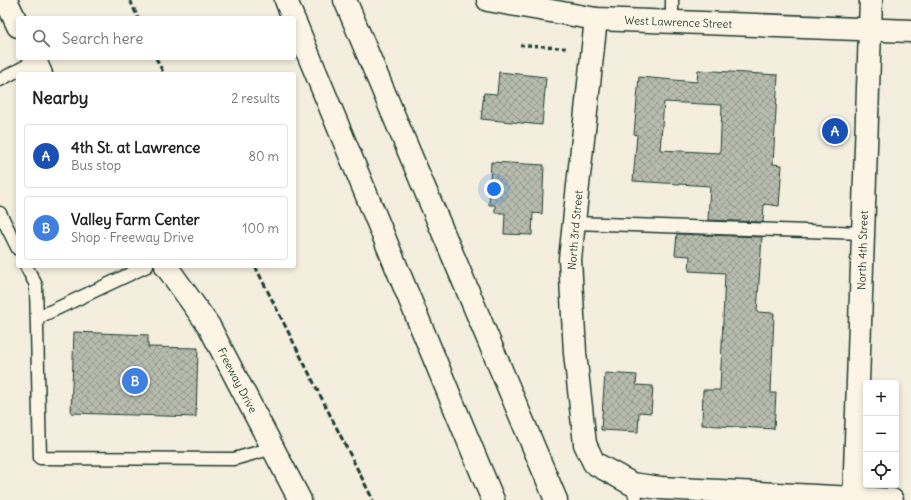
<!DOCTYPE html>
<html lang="en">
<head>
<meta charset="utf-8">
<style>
  body { margin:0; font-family:Delius,sans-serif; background:#f6f6f6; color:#222 }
  .controls { position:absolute; right:12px; bottom:12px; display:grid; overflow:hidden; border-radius:4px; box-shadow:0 2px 6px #0003 }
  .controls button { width:36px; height:36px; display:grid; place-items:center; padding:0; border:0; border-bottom:1px solid #e0e0e0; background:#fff; color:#222; font:20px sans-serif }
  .you { position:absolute; left:494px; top:189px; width:14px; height:14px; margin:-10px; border:3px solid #fff; border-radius:50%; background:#1a73e8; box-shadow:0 0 0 6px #1a73e833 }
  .badge { display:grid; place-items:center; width:26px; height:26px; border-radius:50%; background:#0f766e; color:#fff; font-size:13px; font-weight:700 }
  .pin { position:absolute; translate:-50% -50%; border:2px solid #fff; box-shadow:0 1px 4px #0006 }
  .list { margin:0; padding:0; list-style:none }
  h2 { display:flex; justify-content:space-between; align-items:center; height:52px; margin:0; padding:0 16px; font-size:17px }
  h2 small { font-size:13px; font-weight:400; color:#767676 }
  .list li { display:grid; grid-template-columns:26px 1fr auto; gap:12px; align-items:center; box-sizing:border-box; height:64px; margin:0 8px 8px; padding:0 8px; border:1px solid #e0e0e0; border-radius:4px }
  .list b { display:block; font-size:15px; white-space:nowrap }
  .list p { margin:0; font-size:13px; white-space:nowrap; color:#767676 }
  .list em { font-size:13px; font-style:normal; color:#767676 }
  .icon { flex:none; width:22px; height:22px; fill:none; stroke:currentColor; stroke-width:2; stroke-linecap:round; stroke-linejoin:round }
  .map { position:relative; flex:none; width:911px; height:500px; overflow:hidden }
  .search { position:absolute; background:#fff; box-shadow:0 2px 6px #0003; left:16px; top:16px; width:280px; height:44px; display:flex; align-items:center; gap:10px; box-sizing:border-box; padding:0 14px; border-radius:4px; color:#767676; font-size:15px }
  .panel { position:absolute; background:#fff; box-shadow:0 2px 6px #0003; left:16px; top:72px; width:280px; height:196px; border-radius:4px }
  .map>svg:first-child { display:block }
</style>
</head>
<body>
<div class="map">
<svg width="911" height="500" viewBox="0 0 911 500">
  <defs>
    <pattern id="building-cross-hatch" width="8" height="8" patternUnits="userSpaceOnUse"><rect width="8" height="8" fill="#b8bcae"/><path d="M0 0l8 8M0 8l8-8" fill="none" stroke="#959a8e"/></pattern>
  </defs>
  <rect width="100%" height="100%" fill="#f3eede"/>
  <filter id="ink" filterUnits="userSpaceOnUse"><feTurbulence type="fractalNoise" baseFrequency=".025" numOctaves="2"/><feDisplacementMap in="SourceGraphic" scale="8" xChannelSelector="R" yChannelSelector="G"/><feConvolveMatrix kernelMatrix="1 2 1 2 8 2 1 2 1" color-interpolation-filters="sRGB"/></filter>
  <g filter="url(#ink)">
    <path fill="url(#building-cross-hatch)" stroke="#1f3d34" fill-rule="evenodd" d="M698 70 778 75 773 164 782 165 779 206 764 204 763 222 708 220 710 186 633 181 637 135 634 134 639 77 697 82ZM664 102 722 105 720 153 660 150Z
      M499 72 546 77 542 125 481 119 484 93 497 94Z
      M491 162 544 165 542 214 533 213 532 235 504 234 505 213H495V205H489Z
      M677 234 762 237 757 312 774 313 771 393H776L774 429 702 425 703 390H720L725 273 689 271 690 256 675 255Z
      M74 332 148 335V347L198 348 196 417 71 413Z
      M605 373 637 375 636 385 653 386 651 413 639 412 638 432 601 430Z"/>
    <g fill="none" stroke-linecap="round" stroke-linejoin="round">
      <defs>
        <path id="lane" d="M672 0V21
          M0 80 35 61
          M0 213 18 249
          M574 223 863 233
          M26 266 36 285 40 458 234 459 273 448
          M37 318 147 266
          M632 484 636 500"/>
        <g id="street">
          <path id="s1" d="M488 0 596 19 911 31"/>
          <path d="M596 19 570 259 575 353 585 444 594 463 632 484 660 488 854 498"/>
        </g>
        <g id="secondary">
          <path d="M6 0 18 26"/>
          <path d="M34 58 41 74"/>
          <path id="s2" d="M166 266 209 326 300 500"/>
          <path d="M854 498 892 500"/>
          <path id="s3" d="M854 500 871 0"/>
        </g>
        <path id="highway" d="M286 0 293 18
          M345 0 556 500
          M294 20 493 500"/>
      </defs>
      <use href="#lane" stroke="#1f3d34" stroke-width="15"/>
      <use href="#street" stroke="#1f3d34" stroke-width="25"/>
      <use href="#secondary" stroke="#1f3d34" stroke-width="25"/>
      <use href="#highway" stroke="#1f3d34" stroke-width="25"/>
      <path stroke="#1f3d34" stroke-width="2.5" stroke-dasharray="4 3" stroke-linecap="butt" d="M520 45 567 48"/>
      <use href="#lane" stroke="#fcf5e5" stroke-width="12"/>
      <use href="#street" stroke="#fcf5e5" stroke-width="22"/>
      <use href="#secondary" stroke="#fcf5e5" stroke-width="22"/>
      <use href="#highway" stroke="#fcf5e5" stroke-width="22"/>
      <path stroke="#1f3d34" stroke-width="3" stroke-dasharray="6 3" stroke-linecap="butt" d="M130 0 138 18
        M156 58 164 74
        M255 266 373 500"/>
    </g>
  </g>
  <g text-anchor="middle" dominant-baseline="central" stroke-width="4" stroke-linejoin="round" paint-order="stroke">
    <g font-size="11" fill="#1f3d34" stroke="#fcf5e5">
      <text stroke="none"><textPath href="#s1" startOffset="192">West Lawrence Street</textPath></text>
      <text transform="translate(575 230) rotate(-85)">North 3rd Street</text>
      <text stroke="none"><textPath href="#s3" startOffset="250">North 4th Street</textPath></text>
      <text stroke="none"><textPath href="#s2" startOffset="135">Freeway Drive</textPath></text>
    </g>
  </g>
</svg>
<div class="controls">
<button>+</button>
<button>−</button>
<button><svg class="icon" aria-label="locate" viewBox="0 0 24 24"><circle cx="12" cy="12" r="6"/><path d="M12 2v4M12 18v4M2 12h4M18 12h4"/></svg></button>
</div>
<div class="you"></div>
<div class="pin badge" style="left:835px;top:131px;background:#1a4fb4">A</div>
<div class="pin badge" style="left:135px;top:381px;background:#3f7fe0">B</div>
<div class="search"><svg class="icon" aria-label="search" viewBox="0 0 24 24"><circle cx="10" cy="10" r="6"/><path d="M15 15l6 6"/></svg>Search here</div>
<section class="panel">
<h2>Nearby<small>2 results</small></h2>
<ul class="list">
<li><span class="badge" style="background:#1a4fb4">A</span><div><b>4th St. at Lawrence</b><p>Bus stop</p></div><em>80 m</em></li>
<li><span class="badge" style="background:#3f7fe0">B</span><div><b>Valley Farm Center</b><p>Shop · Freeway Drive</p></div><em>100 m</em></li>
</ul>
</section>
</div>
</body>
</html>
